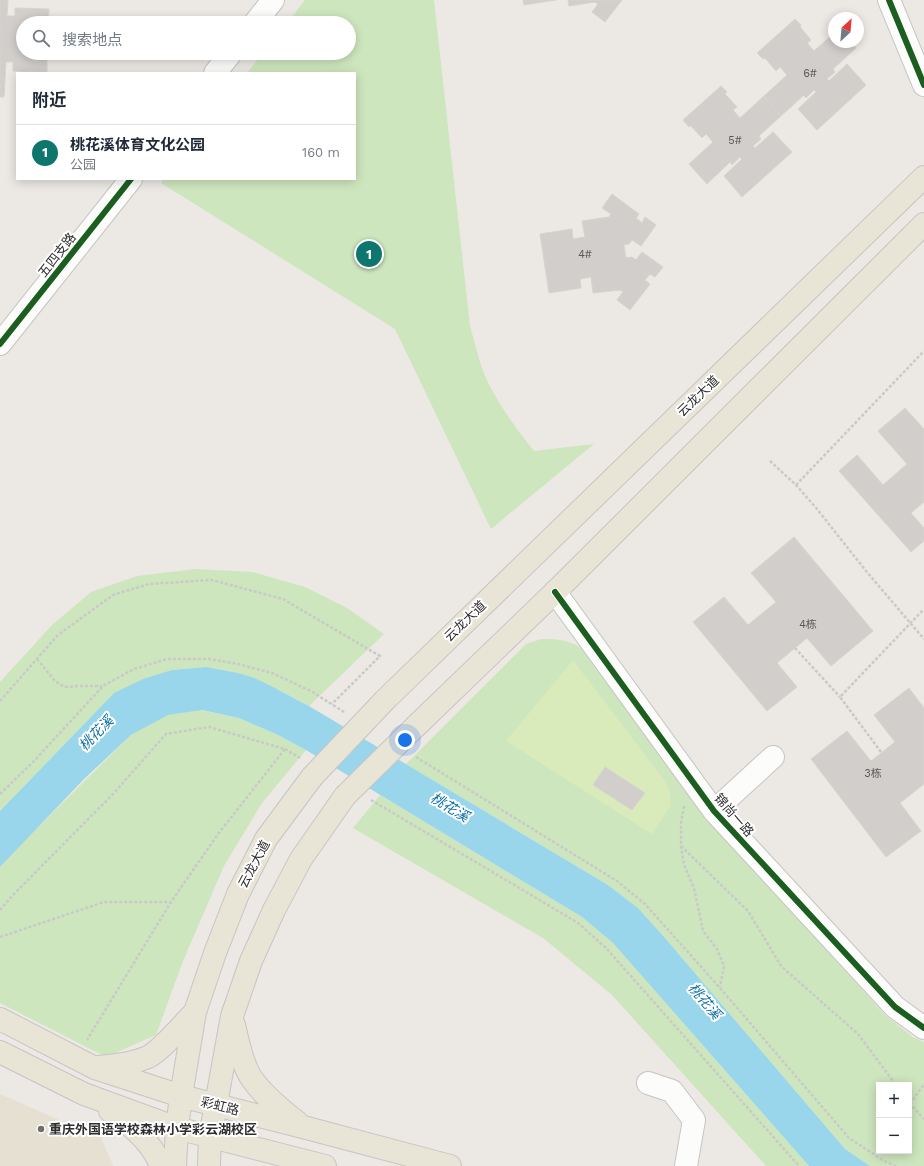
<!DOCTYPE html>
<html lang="zh">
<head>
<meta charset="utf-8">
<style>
  body { margin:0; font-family:"Work Sans","Noto Sans SC",sans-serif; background:#f6f6f7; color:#1f2937 }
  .controls { position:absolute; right:12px; bottom:12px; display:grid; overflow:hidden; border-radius:0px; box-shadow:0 2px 10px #0003 }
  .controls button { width:36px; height:36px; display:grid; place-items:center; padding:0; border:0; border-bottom:1px solid #e0e1e3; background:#fff; color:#1f2937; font:20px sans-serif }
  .compass { position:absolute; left:828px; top:12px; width:36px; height:36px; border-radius:50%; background:#fff; box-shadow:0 2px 10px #0003; rotate:26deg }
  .you { position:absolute; left:405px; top:740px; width:14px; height:14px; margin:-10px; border:3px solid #fff; border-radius:50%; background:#1a73e8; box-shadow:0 0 0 6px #1a73e833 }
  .badge { display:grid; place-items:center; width:26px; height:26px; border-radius:50%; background:#0f766e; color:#fff; font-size:13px; font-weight:700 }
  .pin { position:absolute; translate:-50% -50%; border:2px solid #fff; box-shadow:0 1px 4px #0006 }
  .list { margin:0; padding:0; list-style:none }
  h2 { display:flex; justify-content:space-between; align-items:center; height:52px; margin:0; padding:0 16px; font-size:17px }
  h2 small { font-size:13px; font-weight:400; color:#747a83 }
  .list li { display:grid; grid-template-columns:26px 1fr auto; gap:12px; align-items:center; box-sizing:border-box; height:56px; padding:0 16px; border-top:1px solid #e0e1e3 }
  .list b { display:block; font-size:15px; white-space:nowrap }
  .list p { margin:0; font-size:13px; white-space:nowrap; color:#747a83 }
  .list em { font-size:13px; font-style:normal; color:#747a83 }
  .icon { flex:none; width:22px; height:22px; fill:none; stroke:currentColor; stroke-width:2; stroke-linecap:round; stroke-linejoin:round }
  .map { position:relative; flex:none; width:924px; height:1166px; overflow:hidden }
  .search { position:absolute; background:#fff; box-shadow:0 2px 10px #0003; left:16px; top:16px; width:340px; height:44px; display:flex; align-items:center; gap:10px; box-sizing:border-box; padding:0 14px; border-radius:22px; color:#747a83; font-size:15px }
  .panel { position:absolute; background:#fff; box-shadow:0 2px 10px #0003; left:16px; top:72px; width:340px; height:108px; border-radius:0px }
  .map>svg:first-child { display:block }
</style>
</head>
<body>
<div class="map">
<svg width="924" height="1166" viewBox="0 0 924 1166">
  <rect width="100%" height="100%" fill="#ece8e4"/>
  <path fill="#e6e0d3" d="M0 1094 64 1122 100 1135 113 1166H0Z"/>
  <path fill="#cee6be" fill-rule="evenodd" d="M305 0H434L470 326C476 347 481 371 492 390 504 412 518 431 534 451L594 444 491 529 395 329 161 183 164 179H355V73H247L263 53H349V23H287Z
    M195 569 252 572 305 587 347 608 384 634 309 706 281 691 230 671 206 667 172 670 114 693 0 811V682L52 625 91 592 137 576Z
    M541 639C560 639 568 640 585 650L706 817 885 1015 913 1037 924 1042V1166H870L845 1149 665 938 638 908 608 885 406 764 526 644ZM879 1085H909V1151H879Z
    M201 710 239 718 278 735 306 750 262 803 224 866 183 961 156 1035 106 1057 0 1003V867L26 839 131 735 167 715Z
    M380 795 582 917 613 943 809 1166H766L612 995 543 938 353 828Z"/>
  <path fill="#d9eabb" d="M573 660 664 780 670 793 671 805 652 834 506 741Z"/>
  <path fill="#99d6ec" d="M206 667C222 670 239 672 254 678 273 686 291 697 309 706L608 885 638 908 665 938 845 1149 870 1166H809L613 943 582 917 306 750 278 735 239 718 202 710 168 715 131 735 84 779 0 867V811L114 693 143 679 172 670Z"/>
  <path fill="#d1cecb" stroke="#d7d4d0" d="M0 0H8L7 16H15V8L49 9 48 23H23V53H47V72L13 71V62H6L4 97H0Z
    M523 0H556L524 5Z
    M568 0H622L605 22 592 12 598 4 595 2 569 6Z
    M795 19 801 25 800 27 811 40 807 43 814 51 834 33V42H851L856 48 833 69 835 72 827 79 829 81 847 64 866 85 817 130 798 109 816 92 814 90 806 98 804 95 781 116 764 96 787 75 780 67 776 71 765 58 763 59 757 53Z
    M721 86 727 92 725 94 737 107 733 110 740 118 764 96 781 116 759 136 761 139 753 146 755 148 773 132 792 152 742 197 724 176 742 159 740 157 732 165 730 162 707 184 689 164 713 142 706 134 702 138 690 125 689 127 683 120Z
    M612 194 639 214 636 218 642 223 645 217 656 225 641 246 632 240 629 244 624 245 626 258 632 257 636 260 642 252 663 267 655 277 650 274 645 280 650 284 630 310 617 300 623 292 620 290 593 293 591 277 580 279 581 288 549 293 540 234 572 229 573 239 585 237 582 221 609 217 611 214 602 208Z
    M905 408 924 429V502L911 513 924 528V541L911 552 839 471 857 455 883 485 907 464 878 431Z
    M794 537 873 631 831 666 807 638 777 663 797 687 767 711 693 622 724 597 748 625 776 602 751 573Z
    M909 688 924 708V784L900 803 921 831 886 857 811 759 847 731 871 761 895 742 874 715Z
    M605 767 645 793 632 810 593 785Z"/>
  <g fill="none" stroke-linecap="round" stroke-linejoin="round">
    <defs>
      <path id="minor" d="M889 0 924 85
        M255 23 273 0
        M215 73 231 53
        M0 344 131 179
        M555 592 714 811 895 1007 924 1028
        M714 811 773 757
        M648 1083 672 1091 694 1120 686 1166"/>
      <path id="major" d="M385 700 924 177
        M416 726 555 592 924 224
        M0 1019 95 1068 181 1096 303 1127 450 1166
        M234 1025C238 1041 242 1065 252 1079 264 1096 280 1109 297 1122
        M0 1052 84 1094 177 1128 325 1166
        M99 1067C116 1065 132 1064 148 1057 163 1049 182 1025 195 1012
        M110 1111C131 1125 152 1142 161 1166
        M175 1166 177 1128 181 1096 195 1012 215 953 238 894 266 839 312 777
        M209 1166 210 1137 232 1016 251 961 274 910 301 859 345 796"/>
    </defs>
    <use href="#minor" stroke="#c5c4c5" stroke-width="24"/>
    <use href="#major" stroke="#c6c5c4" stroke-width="24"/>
    <path stroke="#c9c9c8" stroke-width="2.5" stroke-dasharray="3 2" stroke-linecap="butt" d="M770 461 796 485 817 509 866 571 924 639
      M796 485 924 351
      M795 648 840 697
      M37 659 55 681 65 687 79 686H102
      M0 701 58 635 113 595 149 584 212 580 283 599 380 656 332 704
      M285 749 300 758
      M881 752 840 697 924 609
      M416 757 617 881 645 904 720 988 849 1138 884 1161 896 1166
      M0 794 34 761 103 686 134 669 167 659H209L238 664 272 673 311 691 344 712
      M371 800 511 883 578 923 606 948 799 1166
      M684 806 681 822V846L684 865 694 888 703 931 717 949 724 966 720 987
      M681 846 748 911 781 966 858 1034 896 1085
      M0 910 12 896 114 793 166 734 209 727 285 749 218 834 171 902 87 1040
      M0 937 104 902H170
      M909 1103 924 1119
      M910 1104 924 1084"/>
    <use href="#minor" stroke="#fcfcfb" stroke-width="22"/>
    <use href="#major" stroke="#e8e4d6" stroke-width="22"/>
    <defs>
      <path id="major-bridge" d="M312 777 385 700
        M345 796 416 726"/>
    </defs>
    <use href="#major-bridge" stroke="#c6c5c4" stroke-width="24" stroke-linecap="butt"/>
    <use href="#major-bridge" stroke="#e8e4d6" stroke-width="22"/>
    <defs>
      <path id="cycleway" d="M889 0 924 85
        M0 344 131 179
        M555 592 714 811 895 1007 924 1028"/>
    </defs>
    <use href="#cycleway" stroke="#fff" stroke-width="8"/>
    <use href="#cycleway" stroke="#1b5e20" stroke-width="6"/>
  </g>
  <circle fill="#706f6e" stroke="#fff" stroke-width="1.5" cx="41" cy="1129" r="4"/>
  <g text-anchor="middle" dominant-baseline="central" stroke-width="4" stroke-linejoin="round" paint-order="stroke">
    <g font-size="11" fill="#585857">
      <text x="810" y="73">6#</text>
      <text x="735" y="140">5#</text>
      <text x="585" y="254">4#</text>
      <text x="808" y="624">4栋</text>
      <text x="873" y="773">3栋</text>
    </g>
    <g font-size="13" fill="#2e2e2e" stroke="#fff">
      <text transform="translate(57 255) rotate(-52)">五四支路</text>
      <text transform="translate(698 396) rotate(-44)">云龙大道</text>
      <text transform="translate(465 621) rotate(-44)">云龙大道</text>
      <text transform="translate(734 815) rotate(49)">锦尚一路</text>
      <text transform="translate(254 864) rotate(-62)">云龙大道</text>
      <text transform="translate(220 1106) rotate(14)">彩虹路</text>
    </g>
    <g font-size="13" font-weight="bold" fill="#2e2e2e" stroke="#fff" text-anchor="start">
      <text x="49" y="1129">重庆外国语学校森林小学彩云湖校区</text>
    </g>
    <g font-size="14" font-style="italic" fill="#0d6fa3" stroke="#fff">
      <text transform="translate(96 733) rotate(-46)">桃花溪</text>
      <text transform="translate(450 807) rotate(31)">桃花溪</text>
      <text transform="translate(705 1001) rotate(50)">桃花溪</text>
    </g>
  </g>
</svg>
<div class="controls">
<button>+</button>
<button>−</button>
</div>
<svg class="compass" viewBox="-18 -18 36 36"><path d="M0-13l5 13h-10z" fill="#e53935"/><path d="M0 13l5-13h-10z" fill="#747a83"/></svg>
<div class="you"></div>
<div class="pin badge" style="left:369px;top:254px">1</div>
<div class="search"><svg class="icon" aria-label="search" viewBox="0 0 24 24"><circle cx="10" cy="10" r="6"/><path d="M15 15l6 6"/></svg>搜索地点</div>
<section class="panel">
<h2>附近<small></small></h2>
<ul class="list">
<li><span class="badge">1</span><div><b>桃花溪体育文化公园</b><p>公园</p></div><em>160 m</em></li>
</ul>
</section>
</div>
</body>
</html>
